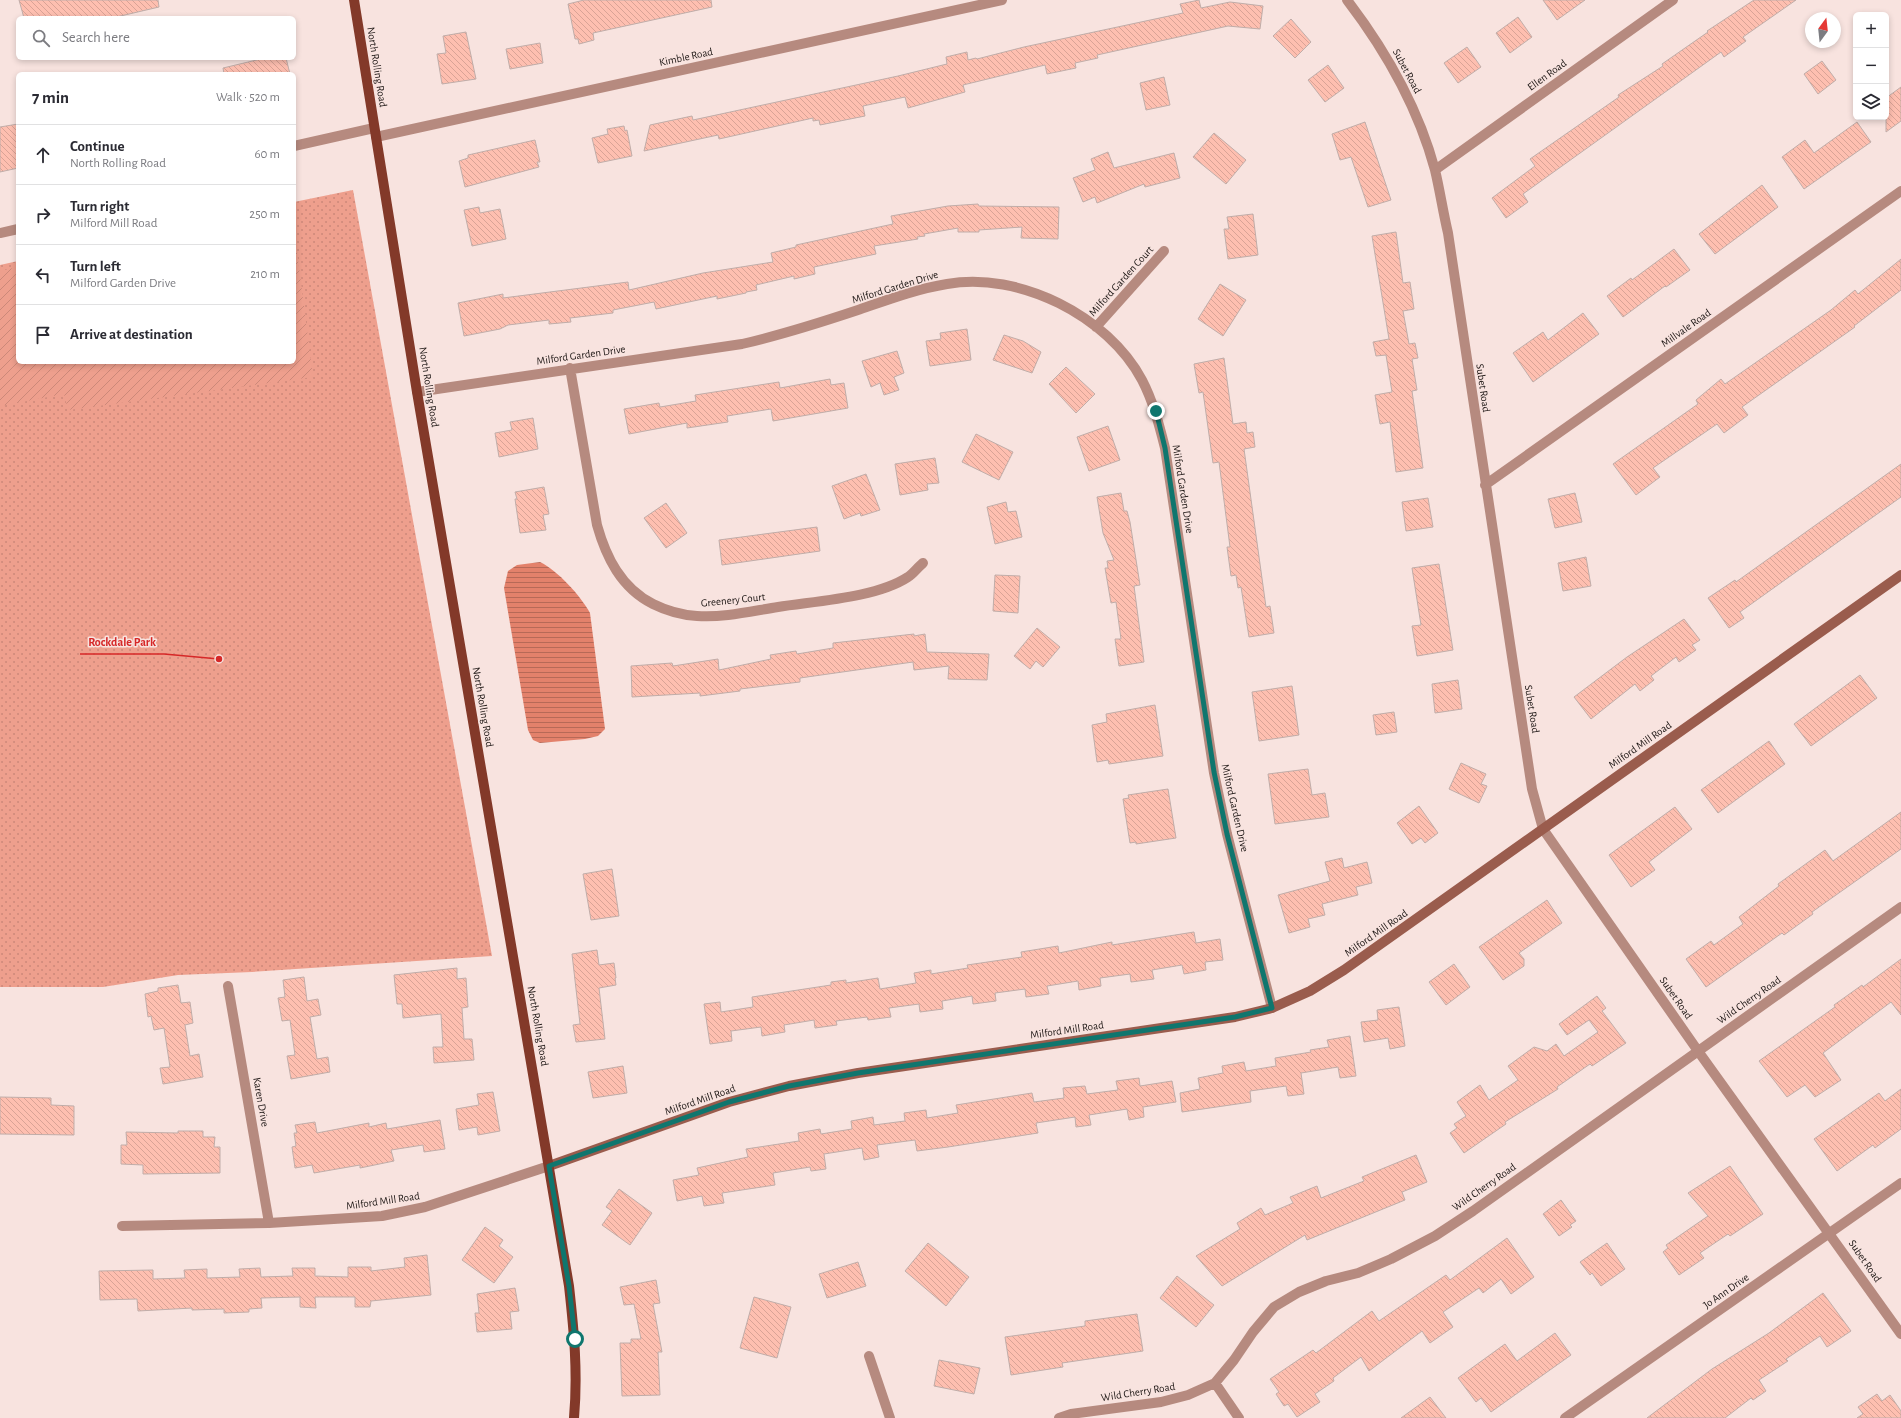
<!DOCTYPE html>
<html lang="en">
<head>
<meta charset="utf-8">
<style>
  body { margin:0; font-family:"Alegreya Sans",sans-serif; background:#f2f2f3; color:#2b2b33 }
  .controls { position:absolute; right:12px; top:12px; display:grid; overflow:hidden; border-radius:6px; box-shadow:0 2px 6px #0003 }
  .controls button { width:36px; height:36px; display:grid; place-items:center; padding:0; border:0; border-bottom:1px solid #e1e1e2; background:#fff; color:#2b2b33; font:20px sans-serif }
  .compass { position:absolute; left:1805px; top:12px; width:36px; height:36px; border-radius:50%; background:#fff; box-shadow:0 2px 6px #0003; rotate:15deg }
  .stop { position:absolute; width:12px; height:12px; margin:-9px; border:3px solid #0f766e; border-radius:50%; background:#fff }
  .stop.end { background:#0f766e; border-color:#fff; box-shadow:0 1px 4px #0008 }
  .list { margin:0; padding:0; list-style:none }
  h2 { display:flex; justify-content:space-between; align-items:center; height:52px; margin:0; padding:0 16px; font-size:17px }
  h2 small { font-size:13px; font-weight:400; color:#7c7c81 }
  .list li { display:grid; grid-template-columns:26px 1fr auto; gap:12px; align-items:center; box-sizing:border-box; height:60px; padding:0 16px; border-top:1px solid #e1e1e2 }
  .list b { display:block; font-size:15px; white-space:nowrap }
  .list p { margin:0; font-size:13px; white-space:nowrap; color:#7c7c81 }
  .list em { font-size:13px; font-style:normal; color:#7c7c81 }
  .icon { flex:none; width:22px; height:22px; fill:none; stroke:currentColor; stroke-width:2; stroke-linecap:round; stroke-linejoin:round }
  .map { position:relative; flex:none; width:1901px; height:1418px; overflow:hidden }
  .search { position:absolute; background:#fff; box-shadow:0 2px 6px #0003; left:16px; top:16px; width:280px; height:44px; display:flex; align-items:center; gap:10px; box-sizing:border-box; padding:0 14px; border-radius:6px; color:#7c7c81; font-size:15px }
  .panel { position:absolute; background:#fff; box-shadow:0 2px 6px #0003; left:16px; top:72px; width:280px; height:292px; border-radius:6px }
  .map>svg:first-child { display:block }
</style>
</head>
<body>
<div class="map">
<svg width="1901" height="1418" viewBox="0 0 1901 1418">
  <defs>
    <pattern id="park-dots" width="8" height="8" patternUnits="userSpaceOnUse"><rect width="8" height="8" fill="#ee9f8d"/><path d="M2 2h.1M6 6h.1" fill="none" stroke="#cc8879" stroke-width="1.8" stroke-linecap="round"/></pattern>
    <pattern id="garden-furrows" width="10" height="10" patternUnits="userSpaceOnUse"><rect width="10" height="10" fill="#ee9f8d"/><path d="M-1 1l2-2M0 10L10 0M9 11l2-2" fill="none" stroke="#cc8879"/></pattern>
    <pattern id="water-rules" width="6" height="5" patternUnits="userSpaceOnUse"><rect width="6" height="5" fill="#e3816b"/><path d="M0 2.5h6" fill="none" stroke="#b76957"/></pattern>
    <pattern id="building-back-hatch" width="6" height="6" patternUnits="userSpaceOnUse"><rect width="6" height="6" fill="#febfb0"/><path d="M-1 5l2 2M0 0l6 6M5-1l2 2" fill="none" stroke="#d9a396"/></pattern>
  </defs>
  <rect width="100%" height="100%" fill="#f8e3df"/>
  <path fill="url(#park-dots)" d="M353 190 492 956 252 972 178 975 103 987H0V265L18 261V362H294V202Z"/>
  <path fill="url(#garden-furrows)" d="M294 228 313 377 68 410 64 394 0 406V271L18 267V362H294Z"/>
  <path fill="url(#water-rules)" d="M540 562C558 571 580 595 590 613L605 729 598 736 585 739 540 743 533 740 528 730 504 588 508 571 517 565Z"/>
  <path fill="url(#building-back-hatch)" stroke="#c0ada9" d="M19 0H158L159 7 112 18H24Z
    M584 0H711L712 7 593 33 594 40 579 44 578 39H575L568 4Z
    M1199 0 1201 8 1230 2 1263 6 1260 29 1228 26 1097 55 1098 58 1075 63 1076 68 1047 74 1045 65 963 85 965 92 908 108 905 97 863 106 865 116 820 125 819 120 813 121V118L719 139 718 135 644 151 650 125 692 116 693 120 898 76 947 64 946 57 967 52 968 60 976 58 977 59 1024 47 1183 13 1180 4Z
    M1543 0H1585L1557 20Z
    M1754 0H1796L1743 37 1746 41 1724 57 1721 52 1523 194 1528 202 1506 218 1492 198 1535 166 1530 159 1619 97 1618 95 1632 86 1663 66 1662 64 1708 32 1707 31Z
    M1518 17 1532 37 1510 53 1496 33Z
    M1291 19 1311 42 1295 58 1273 36Z
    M466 32 476 79 442 84 437 54 446 53 443 36Z
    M540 43 543 63 510 69 506 49Z
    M1467 47 1481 67 1458 83 1444 63Z
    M265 58H286L290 74H224L223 68Z
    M1822 61 1836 80 1818 94 1804 74Z
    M1328 65 1344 88 1325 102 1308 80Z
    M1164 77 1170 105 1146 110 1140 83Z
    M1901 87V121L1886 132V98Z
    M1365 122 1391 200 1368 207 1351 157 1340 160 1332 134Z
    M1857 122 1871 142 1804 189 1782 157 1805 140 1814 153Z
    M18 124V168L0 172V127Z
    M624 126 625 131 627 130 632 156 598 163 592 138 608 134 607 129Z
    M1214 133 1246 160 1226 184 1193 157Z
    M535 140 540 162H537L539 167 465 187 459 161 468 158V155Z
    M1108 152 1114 168 1174 153 1180 178 1145 187 1144 184 1097 203 1095 197 1083 202 1073 178 1095 170 1091 159Z
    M1762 185 1778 207 1715 254 1699 234Z
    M978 204 979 206 1059 207 1058 239 1021 238 1022 227 979 230V232H958V228L924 234 925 236 917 237 918 239 874 246 876 254 814 267 815 274 794 279V276L756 285 757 290 746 292V293L717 299V296L656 309 654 302 613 310V313L570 318 571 322 549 324V320L508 325 500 329 464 336 458 303 503 294V298L628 282 629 290 703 273 773 262 771 253 796 247V245L893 224 891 216 948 206Z
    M479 207 480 213 500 209 506 239 472 246 464 210Z
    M1253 214 1258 255 1228 259 1224 229H1229L1227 217Z
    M1396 232 1403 283 1410 282 1414 309 1403 311 1409 344 1415 343 1418 358 1412 359 1417 390 1412 391 1423 468 1396 472 1390 422 1380 424 1375 395 1392 392 1386 355 1376 356 1373 342 1389 339 1372 236Z
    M1674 249 1690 270 1666 287 1665 286 1623 317 1607 296 1631 278 1632 280Z
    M1901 259V290L1854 326 1855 327 1742 407 1748 415 1724 433 1717 424 1653 468 1660 477 1636 495 1613 464 1698 404 1696 400 1721 379 1725 384 1831 310 1855 290 1858 294Z
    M1220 284 1246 300 1223 336 1198 319Z
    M1583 313 1599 334 1533 382 1513 353 1543 332 1548 340Z
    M967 329 971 360 930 366 926 341 941 339 940 333Z
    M1004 335 1023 341 1041 352 1032 373 993 360Z
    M897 351 904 373 894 377 899 390 884 395 880 383 871 387 862 361Z
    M1224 358 1233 424 1246 422 1247 433 1253 432 1255 447 1244 449 1266 607 1270 606 1274 633 1249 637 1241 587 1238 588 1236 575 1231 576 1227 547H1230L1219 462 1213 463 1203 392 1199 393 1194 364Z
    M1066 367 1095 394 1076 413 1049 384Z
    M830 379 831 385 844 383 848 408 773 421 771 409 727 416 728 422 687 428V423L629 434 624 409 659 403 660 407 696 401 695 395 779 382 780 388Z
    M533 418 538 449 499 457 495 433 512 430 510 422Z
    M1108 426 1120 460 1089 471 1077 437Z
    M976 434 1013 452 999 480 962 462Z
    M935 458 939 483 927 484 928 490 900 495 895 464Z
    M1901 464V497L1740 612 1744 618 1729 628 1708 598 1735 580 1736 582Z
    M866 474 880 510 861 516 860 513 844 519 832 486Z
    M544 487 549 514 543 515 546 530 520 533 515 499H517L515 492Z
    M1121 493 1124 511H1127L1130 522 1140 585 1134 586 1144 662 1119 666 1115 639H1121L1116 602 1111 603 1105 568H1108L1107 561 1114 560 1103 533 1097 497Z
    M1575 493 1582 522 1555 528 1548 499Z
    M1428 498 1433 527 1406 531 1402 502Z
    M1006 502 1008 512 1016 511 1022 537 995 544 987 507Z
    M666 503 687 533 666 548 644 518Z
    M817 527 820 551 722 565 719 540Z
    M1586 557 1591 586 1563 591 1558 563Z
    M1439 564 1453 650 1417 656 1412 626 1421 625 1412 568Z
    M995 575 1020 576 1018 613 993 611Z
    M1684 619 1700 640 1692 645 1696 650 1679 662 1676 657 1651 676 1654 680 1640 691 1635 684 1591 719 1574 697 1627 657Z
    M1037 628 1060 647 1043 667 1036 661 1030 669 1014 656Z
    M914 634V636L925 634 927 652 989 654 987 680 948 679 949 666 914 670 913 662 800 678V682L740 689V691L700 696V693L632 697 631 666 672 663 673 666 718 659 719 670 771 659 770 655 796 651 797 654 833 648V643Z
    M1860 675 1877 698 1811 746 1794 724Z
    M1458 680 1462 709 1435 713 1432 684Z
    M1292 686 1299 735 1259 741 1252 692Z
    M1155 705 1163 756 1109 764 1108 760 1097 762 1092 725 1107 722 1106 714Z
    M1394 712 1397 732 1376 735 1373 715Z
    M1769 741 1785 764 1718 813 1701 790Z
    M1461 763 1486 774 1481 784 1487 786 1479 803 1449 789Z
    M1308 769 1312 795 1325 793 1329 817 1275 824 1268 774Z
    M1168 789 1176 838 1136 844V842L1130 843 1123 799 1129 798 1128 795Z
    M1419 806 1438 833 1425 843 1421 838 1412 844 1397 823Z
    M1675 807 1692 829 1649 862 1655 870 1631 887 1609 855Z
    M1901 812V849L1812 912 1813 914 1784 935 1782 933 1706 987 1686 959 1711 941 1714 945 1743 924 1739 917 1779 886 1778 884 1825 850 1833 861Z
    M1342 858 1344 868 1367 862 1372 883 1356 887 1358 895 1322 904 1325 915 1308 919 1310 927 1289 933 1278 895 1330 881 1325 862Z
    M612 869 619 916 591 920 583 874Z
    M1547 900 1562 923 1519 953 1524 959V966L1503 980 1479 947Z
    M1194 932 1196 943 1220 939 1223 960 1205 962 1206 970 1184 974 1182 965 1152 970 1154 979 1131 982 1130 974 1100 978 1101 986 1079 990 1078 981 1047 986 1049 994 1026 997 1025 989 995 993 996 1001 973 1004 972 996 942 1001 943 1009 920 1012 919 1004 889 1008 891 1017 868 1020 867 1017 836 1021 837 1025 815 1028 814 1020 784 1025 785 1032 762 1036 761 1027 731 1031 732 1041 710 1044 704 1004 720 1002 721 1012 753 1007 752 997 831 985V982L846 980V983L878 978 880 989 916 983 914 973 931 970V974L968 968 967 965 1022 957 1021 952 1058 946 1059 953 1112 942V945Z
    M597 950 599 965 614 963 616 978H615L616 985 599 988 605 1039 576 1042 573 1025 580 1024 572 954Z
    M1901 959V1015L1891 1002 1823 1053 1841 1080 1815 1097 1805 1085 1787 1097 1759 1061 1835 1007 1834 1005 1862 985 1863 987Z
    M1454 964 1470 987 1446 1005 1429 982Z
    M457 968V979L466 978 468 1007 462 1008 464 1039H472L474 1060 434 1063 433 1047H443L441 1014 403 1018 402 1004H397L394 975Z
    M304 977 307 1001 318 999 321 1015 310 1017 317 1059 328 1057 330 1072 291 1079 287 1056 295 1055 290 1020 282 1021 278 998 285 997 283 980Z
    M178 985 181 1003 190 1002 193 1023 185 1025 190 1056 199 1054 203 1077 163 1084 160 1068 170 1067 164 1028 154 1030 151 1016 148 1017 145 994 158 991V988Z
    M1597 996 1606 1008 1602 1011 1626 1043 1592 1066 1590 1064 1557 1087 1558 1089 1505 1122 1506 1124 1464 1153 1450 1133 1457 1128 1454 1124 1466 1116 1457 1102 1480 1085 1489 1100 1518 1080 1508 1066 1534 1047 1547 1051 1556 1044 1564 1056 1598 1032 1589 1020 1567 1035 1559 1024Z
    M1399 1007 1405 1046 1390 1049 1388 1038 1364 1042 1361 1022 1378 1020 1377 1010Z
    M1350 1036 1356 1076 1340 1078 1338 1067 1301 1073 1304 1094 1288 1096 1286 1086 1250 1091 1251 1102 1182 1112 1180 1093 1200 1089 1198 1078 1223 1073 1222 1066 1244 1062 1246 1071 1276 1066 1275 1058 1311 1052 1310 1050 1329 1047 1327 1040Z
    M623 1066 627 1093 593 1098 588 1072Z
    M1139 1078 1140 1086 1172 1081 1176 1102 1143 1107 1144 1117 1129 1120 1127 1109 1089 1115 1091 1125 1076 1127 1075 1117 1036 1123 1038 1133 948 1147 917 1151 915 1140 877 1145 879 1157 864 1160 862 1148 824 1154 826 1169 811 1171 810 1167 773 1173 775 1185 722 1193 724 1203 704 1206 702 1196 677 1201 673 1180 699 1175 697 1168 748 1157 746 1149 799 1141 798 1133 820 1129 821 1134 852 1129 851 1121 873 1117 874 1125 905 1121 904 1113 926 1110 927 1118 958 1113 956 1105 1032 1093 1034 1102 1064 1098 1063 1088 1085 1086 1087 1094 1118 1090 1116 1081Z
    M1901 1089V1129L1875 1148 1873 1145 1837 1171 1814 1139 1879 1093 1885 1101Z
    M493 1092 500 1131 478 1135 477 1127 459 1130 456 1109 479 1105 477 1094Z
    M0 1097 51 1098V1105L74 1106V1135L0 1134Z
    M440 1120 445 1149 424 1152 423 1145 391 1150 394 1161 360 1168V1165L314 1173 312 1165 295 1168 292 1147 296 1146 294 1133H297L295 1125 315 1122 317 1133 369 1123V1127L386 1123 387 1129Z
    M178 1131H203V1137H215L214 1147H220V1173L143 1174V1165L121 1164V1145H127L126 1132 178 1133Z
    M1416 1155 1427 1182 1402 1192 1405 1200 1307 1240 1305 1235 1222 1286 1196 1256 1240 1229 1237 1223 1261 1208 1265 1215 1293 1203 1290 1197 1317 1186 1321 1198 1364 1181 1362 1177Z
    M1730 1166 1763 1214 1730 1236 1728 1234 1700 1253 1704 1258 1679 1275 1663 1252 1668 1248 1666 1245 1708 1216 1688 1193Z
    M619 1189 652 1213 630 1245 602 1225 612 1211 606 1207Z
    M1561 1200 1576 1221 1570 1225 1572 1227 1559 1236 1543 1214Z
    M485 1227 503 1240 499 1246 513 1257 494 1283 462 1260Z
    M1507 1238 1534 1277 1511 1294 1501 1279 1483 1293 1479 1288 1443 1312 1453 1327 1430 1343 1422 1331 1369 1371 1361 1357 1333 1378 1334 1381 1315 1394 1320 1402 1297 1417 1288 1404 1284 1406 1276 1394 1279 1392 1270 1379 1313 1350 1316 1353 1372 1311 1379 1321 1446 1275 1450 1280Z
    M928 1243 969 1277 946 1306 905 1271Z
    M1607 1243 1625 1269 1601 1286 1592 1273 1590 1275 1580 1262Z
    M427 1255 431 1295 371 1301 370 1307H355V1297H315L316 1308 300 1307V1297L261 1298 262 1308 249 1309V1312L224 1313V1309L192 1310V1308L138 1311 137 1299 100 1300 99 1271 153 1270V1279L185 1278 184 1270 207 1269V1278L240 1277 239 1269 260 1268 261 1277 293 1276 292 1268H315V1276L348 1277V1267H371V1271L405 1267 404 1258Z
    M858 1262 866 1286 827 1298 819 1274Z
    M1177 1276 1214 1305 1196 1327 1160 1298Z
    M656 1280 660 1303 653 1304 662 1352H658L660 1395 622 1396 620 1343H631V1339H641L634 1304 624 1305 620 1287Z
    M515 1288 519 1311 510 1312 512 1329 477 1332 475 1313H479L477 1294Z
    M1823 1293 1851 1331 1827 1347 1820 1336 1786 1359 1788 1361 1759 1380 1766 1391 1753 1400 1751 1398 1725 1418H1647L1712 1369 1769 1333Z
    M754 1297 791 1307 777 1358 740 1348Z
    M1137 1314 1143 1351 1062 1363 1063 1367 1011 1375 1005 1337 1085 1326V1321Z
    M1555 1333 1571 1355 1491 1412 1481 1398 1476 1402 1458 1378 1505 1344 1517 1361Z
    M939 1360 980 1368 974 1394 934 1386Z
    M1877 1394 1882 1401 1890 1395 1901 1411V1418H1857L1863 1414 1858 1407Z
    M1430 1397 1446 1418H1401Z"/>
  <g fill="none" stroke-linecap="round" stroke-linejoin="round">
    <path stroke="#b68a7f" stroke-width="10" d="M1347 0C1386 51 1418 107 1435 170 1440 191 1443 212 1448 233L1532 789 1543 829 1698 1051 1901 1334
      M376 137 1002 0
      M294 146 374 128
      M1435 170 1673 0
      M0 233 18 229
      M1096 327 1164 251
      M570 368 597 525C606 557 621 588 653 604 667 611 681 615 697 616 723 618 752 611 778 607 815 601 876 598 908 577 913 574 918 567 923 563
      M417 392 742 344C781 335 819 323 858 310 887 300 916 289 947 284 1019 271 1108 316 1142 380 1153 401 1159 424 1165 448L1214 773 1227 834 1272 1008
      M1485 485 1901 191
      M228 986 269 1223
      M122 1226 269 1223 382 1216 425 1207 549 1166
      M869 1356 890 1418
      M1215 1383 1239 1418
      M1059 1418 1071 1414 1161 1402 1188 1395 1215 1383 1234 1360 1253 1332 1274 1307 1299 1292 1326 1281 1358 1273 1391 1259 1435 1236 1473 1211 1901 907
      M1565 1418 1901 1183"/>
    <path stroke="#9a5c4d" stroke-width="10" d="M549 1166 729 1102 789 1086 858 1073 1235 1017 1272 1008 1310 991 1344 970 1901 575"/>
    <path stroke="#833929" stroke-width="10" d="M354 0 417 392 569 1286C574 1331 578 1373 574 1418"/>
  </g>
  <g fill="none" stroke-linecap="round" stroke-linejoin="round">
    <path stroke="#0f766e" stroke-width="5" d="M575 1339 569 1286 549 1166 729 1102 789 1086 858 1073 1235 1017 1272 1008 1227 834 1214 772 1165 448 1156 411"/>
  </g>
  <g text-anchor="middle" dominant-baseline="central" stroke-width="3" stroke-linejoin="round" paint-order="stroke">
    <g font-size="11" fill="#1d1614" stroke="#f8e3df">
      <text transform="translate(686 57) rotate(-12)">Kimble Road</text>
      <text transform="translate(377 67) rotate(81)">North Rolling Road</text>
      <text transform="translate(1407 71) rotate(62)">Subet Road</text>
      <text transform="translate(1547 75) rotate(-36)">Ellen Road</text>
      <text transform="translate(1121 281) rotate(-48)">Milford Garden Court</text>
      <text transform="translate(895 287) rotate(-17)">Milford Garden Drive</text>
      <text transform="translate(1686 328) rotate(-35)">Millvale Road</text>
      <text transform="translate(581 355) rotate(-8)">Milford Garden Drive</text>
      <text transform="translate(429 387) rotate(81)">North Rolling Road</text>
      <text transform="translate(1483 388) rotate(82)">Subet Road</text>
      <text transform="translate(1183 489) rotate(81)">Milford Garden Drive</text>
      <text transform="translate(733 600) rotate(-6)">Greenery Court</text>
      <text transform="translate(483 707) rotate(80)">North Rolling Road</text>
      <text transform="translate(1532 709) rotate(81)">Subet Road</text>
      <text transform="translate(1640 745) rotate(-35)">Milford Mill Road</text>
      <text transform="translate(1235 808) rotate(77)">Milford Garden Drive</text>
      <text transform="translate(1376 933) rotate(-35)">Milford Mill Road</text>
      <text transform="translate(1676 998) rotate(55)">Subet Road</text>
      <text transform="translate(1749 1000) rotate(-35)">Wild Cherry Road</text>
      <text transform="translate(538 1026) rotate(80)">North Rolling Road</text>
      <text transform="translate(1067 1030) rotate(-8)">Milford Mill Road</text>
      <text transform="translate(700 1100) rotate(-19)">Milford Mill Road</text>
      <text transform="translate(261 1102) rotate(80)">Karen Drive</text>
      <text transform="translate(1484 1187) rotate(-35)">Wild Cherry Road</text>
      <text transform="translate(383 1201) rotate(-8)">Milford Mill Road</text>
      <text transform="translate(1865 1261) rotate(55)">Subet Road</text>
      <text transform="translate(1726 1291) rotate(-35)">Jo Ann Drive</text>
      <text transform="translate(1138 1392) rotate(-9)">Wild Cherry Road</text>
    </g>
  </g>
  <path fill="none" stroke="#d62828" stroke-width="1.5" d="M219 659L164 654H80"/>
  <circle fill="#d62828" stroke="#f8e3df" stroke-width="1.5" cx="219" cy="659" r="4"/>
  <g font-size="12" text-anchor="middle" font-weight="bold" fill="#d62828" stroke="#f8e3df" stroke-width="3" stroke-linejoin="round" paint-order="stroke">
    <text x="122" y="646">Rockdale Park</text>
  </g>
</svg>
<div class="controls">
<button>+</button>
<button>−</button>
<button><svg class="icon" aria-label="layers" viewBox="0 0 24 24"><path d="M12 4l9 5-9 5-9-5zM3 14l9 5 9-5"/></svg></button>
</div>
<svg class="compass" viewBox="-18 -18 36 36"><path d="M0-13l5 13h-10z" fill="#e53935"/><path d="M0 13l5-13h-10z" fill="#7c7c81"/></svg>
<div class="stop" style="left:575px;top:1339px"></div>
<div class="stop end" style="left:1156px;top:411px"></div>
<div class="search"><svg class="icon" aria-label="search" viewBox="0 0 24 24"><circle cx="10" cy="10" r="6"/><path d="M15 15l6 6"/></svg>Search here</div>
<section class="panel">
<h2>7 min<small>Walk · 520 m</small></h2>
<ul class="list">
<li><svg class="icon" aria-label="ahead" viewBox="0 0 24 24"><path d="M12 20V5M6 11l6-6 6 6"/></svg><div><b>Continue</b><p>North Rolling Road</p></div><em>60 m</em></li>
<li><svg class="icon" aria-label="right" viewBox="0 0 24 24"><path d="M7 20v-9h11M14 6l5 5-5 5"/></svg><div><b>Turn right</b><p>Milford Mill Road</p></div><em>250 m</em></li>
<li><svg class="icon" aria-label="left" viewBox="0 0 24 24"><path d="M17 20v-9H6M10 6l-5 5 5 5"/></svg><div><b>Turn left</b><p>Milford Garden Drive</p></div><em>210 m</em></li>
<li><svg class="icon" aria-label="arrive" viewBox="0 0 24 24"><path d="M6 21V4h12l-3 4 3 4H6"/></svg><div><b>Arrive at destination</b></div></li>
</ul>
</section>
</div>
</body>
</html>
